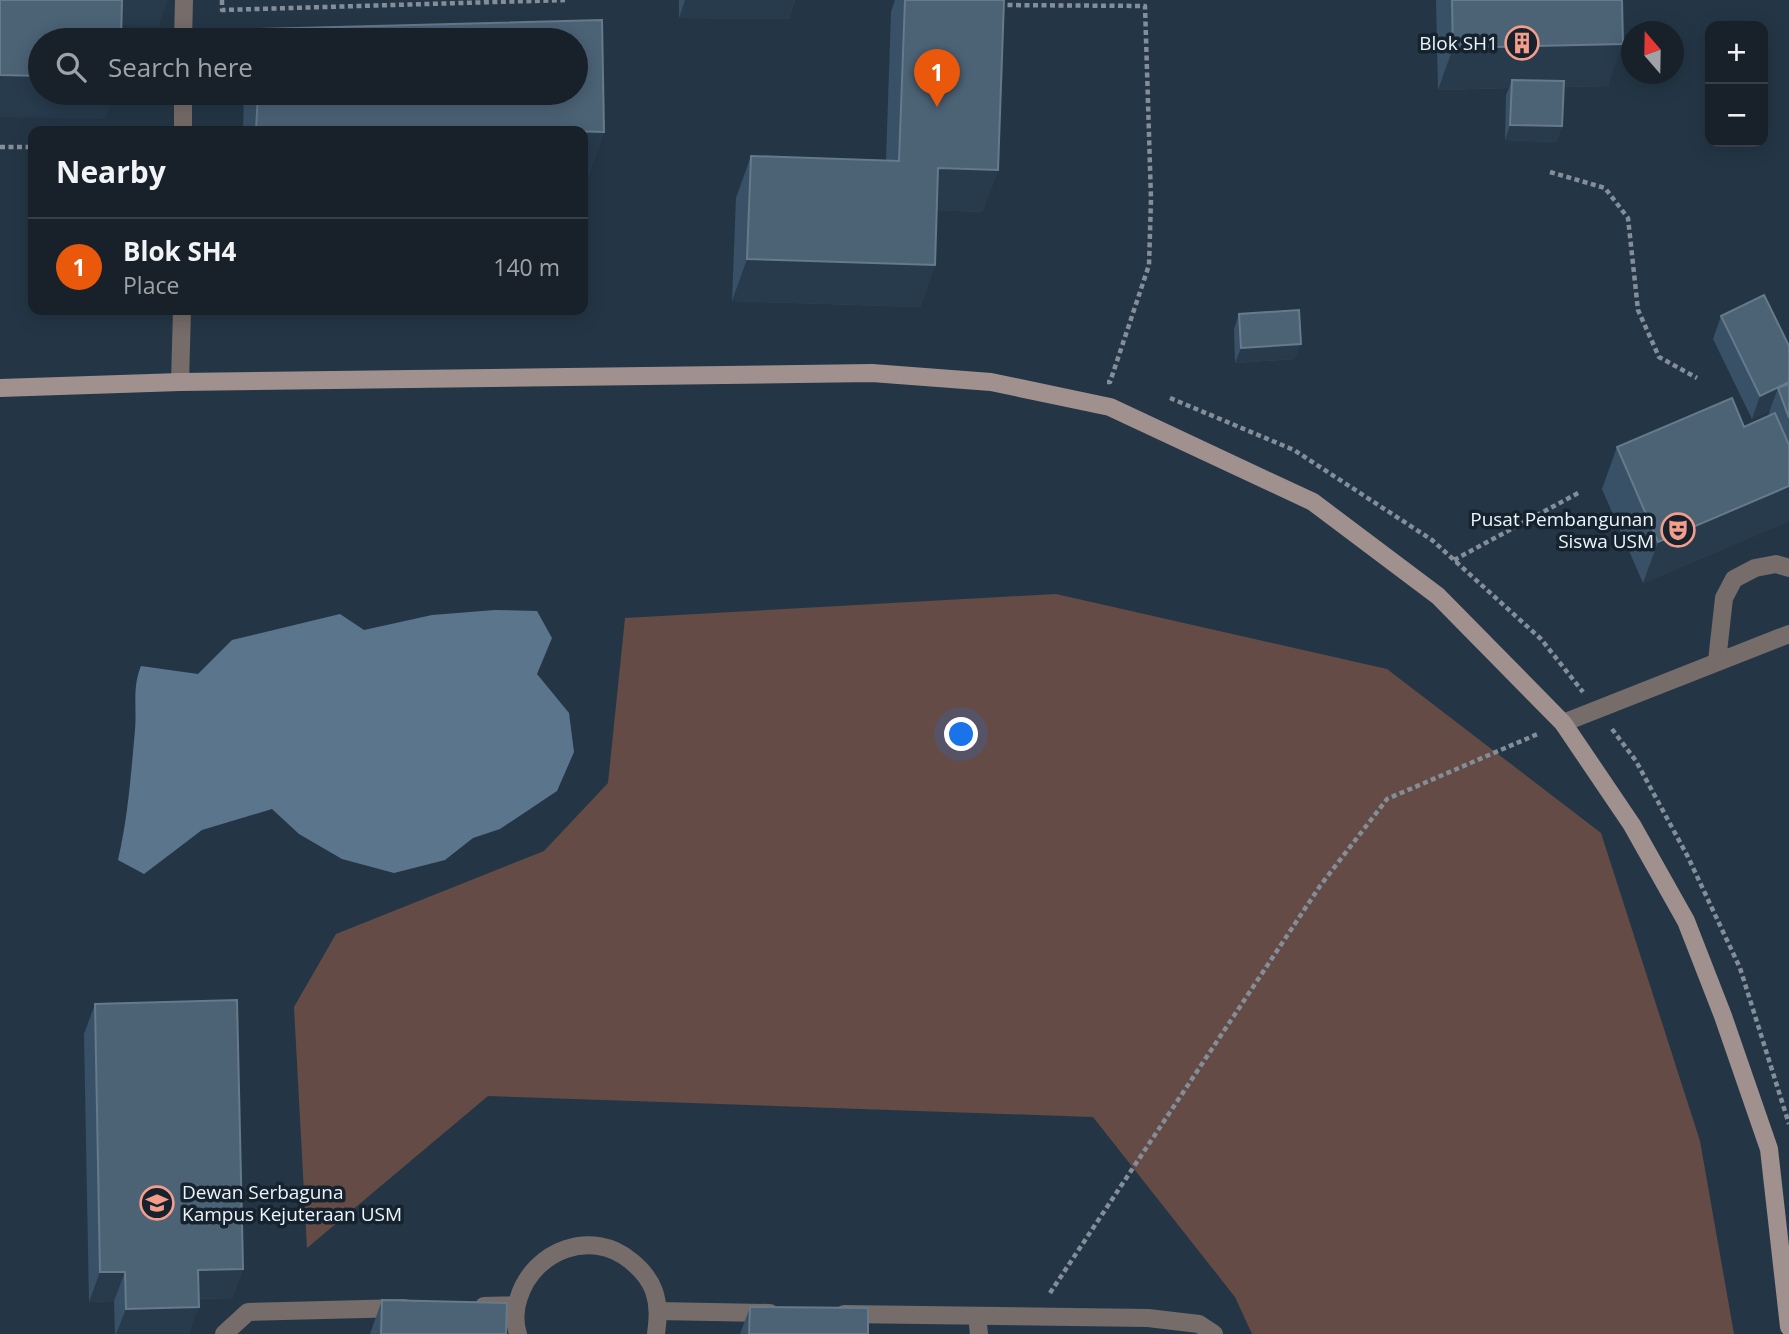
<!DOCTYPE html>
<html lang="en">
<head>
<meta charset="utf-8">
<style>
  body { margin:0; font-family:"Open Sans",sans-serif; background:#212932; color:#f1f3f6 }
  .controls { position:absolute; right:21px; top:21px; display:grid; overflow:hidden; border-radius:14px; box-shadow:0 4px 18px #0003 }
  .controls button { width:63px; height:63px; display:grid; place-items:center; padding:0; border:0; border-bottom:2px solid #363e47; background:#18212a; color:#f1f3f6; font:35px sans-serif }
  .compass { position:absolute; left:1621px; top:21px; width:63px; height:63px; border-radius:50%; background:#18212a; box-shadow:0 4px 18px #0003; rotate:340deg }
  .you { position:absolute; left:962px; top:735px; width:24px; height:24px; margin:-18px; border:5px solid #fff; border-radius:50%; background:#1a73e8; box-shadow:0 0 0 10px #1a73e833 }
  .badge { display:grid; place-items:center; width:46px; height:46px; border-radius:50%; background:#ea580c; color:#fff; font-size:23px; font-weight:700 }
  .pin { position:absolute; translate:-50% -58px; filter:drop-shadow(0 2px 4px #0008) }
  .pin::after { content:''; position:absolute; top:37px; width:24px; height:21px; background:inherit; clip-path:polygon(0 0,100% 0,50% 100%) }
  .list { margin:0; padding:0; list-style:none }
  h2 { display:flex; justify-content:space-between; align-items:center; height:91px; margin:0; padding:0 28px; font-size:30px }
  h2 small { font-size:23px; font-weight:400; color:#9fa3a8 }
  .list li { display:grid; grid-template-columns:46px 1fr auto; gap:21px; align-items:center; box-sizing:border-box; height:98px; padding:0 28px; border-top:2px solid #363e47 }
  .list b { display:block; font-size:26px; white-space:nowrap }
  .list p { margin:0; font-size:23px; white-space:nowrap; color:#9fa3a8 }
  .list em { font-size:23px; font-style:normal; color:#9fa3a8 }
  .icon { flex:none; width:38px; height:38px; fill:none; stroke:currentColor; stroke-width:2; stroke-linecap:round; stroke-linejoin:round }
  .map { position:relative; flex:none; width:1789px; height:1334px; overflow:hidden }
  .search { position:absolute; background:#18212a; box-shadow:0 4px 18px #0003; left:28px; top:28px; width:560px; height:77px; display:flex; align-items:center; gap:18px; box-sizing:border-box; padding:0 24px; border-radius:38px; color:#9fa3a8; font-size:26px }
  .panel { position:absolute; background:#18212a; box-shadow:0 4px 18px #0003; left:28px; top:126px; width:560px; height:189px; border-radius:14px }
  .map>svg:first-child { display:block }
</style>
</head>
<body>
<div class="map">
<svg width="1789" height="1334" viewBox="0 0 1789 1334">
  <rect width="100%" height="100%" fill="#202c38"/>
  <path fill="#243646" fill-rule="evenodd" d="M0 0H1789V1334H0ZM1710 26H1763V142H1710ZM1632 32H1674V74H1632ZM40 40H576V93H40ZM33 131H583V310H33Z"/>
  <path fill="#654b45" d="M1056 594 1387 669 1601 833 1700 1141 1734 1334H1252L1235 1297 1093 1117 488 1096 307 1248 294 1007 336 934 544 851 608 783 625 618Z"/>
  <path fill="#5b758d" d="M495 610 537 611 552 638 537 674 569 713 574 752 557 791 500 829 473 838 445 860 394 873 342 859 299 834 272 809 202 830 144 874 118 860C128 817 131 774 135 730 137 708 132 687 141 666L198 674 232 640 340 614 364 630 432 615Z"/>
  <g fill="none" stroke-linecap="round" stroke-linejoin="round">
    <path stroke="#848e98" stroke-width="4.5" stroke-dasharray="5 3.5" stroke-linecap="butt" d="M222 0V10L565 0
      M999 5 1145 6 1151 199 1149 265 1110 382H1107
      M0 147H33
      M1550 172 1605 188 1628 218 1638 310 1659 357 1697 378
      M1170 398 1294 450 1432 540 1541 639 1583 692
      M1454 560 1580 492
      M1612 729 1636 761 1688 857 1740 968 1789 1124
      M1050 1293 1320 886 1387 799 1540 733"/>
    <path stroke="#766c6a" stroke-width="18" d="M183 40 184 0
      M183 131V93
      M180 382 182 310
      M1717 661 1724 598 1734 579 1755 568 1776 564 1789 568
      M1563 723 1789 634
      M977 1316 979 1334"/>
    <path stroke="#766c6a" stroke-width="18" d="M484 1306 516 1305
      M658 1311 770 1313
      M844 1314 1148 1318 1199 1324 1214 1334
      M224 1334 248 1312 404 1308
      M518 1334C514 1323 515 1308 519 1297 534 1250 592 1228 631 1261 641 1269 650 1280 654 1291 659 1306 658 1319 656 1334"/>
    <path stroke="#a0918e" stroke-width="18" d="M0 388 180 382 872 373 991 382 1110 407 1313 502 1438 596 1563 723 1632 825 1686 921 1723 1016 1769 1149 1789 1327"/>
  </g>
  <path fill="#395166" d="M679 0H795L789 19 679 18Z
    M895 0H1004L998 170 982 212 937 210 935 265 920 307 732 301 736 198 751 156 886 161 891 12Z
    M1436 0H1622L1608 86 1563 87 1562 126 1556 142 1505 140 1506 95 1509 88 1438 90Z
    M602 20 604 132 589 174H583V131H243L244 93H576V40H255L259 29Z
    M1239 314 1295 359 1235 363 1234 329Z
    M1721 316 1789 346V521L1643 583 1602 489 1617 447 1744 427 1768 416 1770 410 1752 419 1713 339Z
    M95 1004 243 1269 232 1298 199 1299 189 1334H115L114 1301 89 1302 84 1034Z
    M382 1300 506 1334H370Z
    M750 1307 868 1334H740Z"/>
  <path fill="#273b4d" d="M116 0H168L159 26 107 25Z
    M685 0H795L789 19 679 18Z
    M1623 44 1608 86 1511 88 1512 80 1509 88 1438 90 1453 48Z
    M0 75 40 76V93H115L105 119 0 117Z
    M1510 125 1562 126 1556 142 1505 140Z
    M583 131 604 132 589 174H583Z
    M938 168 998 170 982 212 923 210Z
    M747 259 935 265 920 307 732 301Z
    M1301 344 1295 359 1235 363 1241 348Z
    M1789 382V401L1778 388 1770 410 1752 419 1760 396Z
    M1789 480V521L1643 583 1658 542Z
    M243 1269 232 1298 187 1299 198 1270Z
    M100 1272H125L114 1301 89 1302Z
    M199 1307 189 1334H116L126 1309Z"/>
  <path fill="#4c6376" stroke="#657a8b" stroke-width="2" d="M0 0H122L121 40H40V76L0 75Z
    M905 0H1004L998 170 938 168 935 265 747 259 751 156 899 161Z
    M1452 0H1622L1623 44 1453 48Z
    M602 20 604 132 566 131H256L258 93H576V40H259V29Z
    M1512 80 1564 81 1562 126 1510 125Z
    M1764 295 1789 346V382L1760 396 1721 316Z
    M1299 310 1301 344 1241 348 1239 314Z
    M1789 384V418L1778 388Z
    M1732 398 1744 427 1775 413 1789 445V486L1658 542 1617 447Z
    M237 1000 243 1269 198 1270 199 1307 126 1309 125 1272H100L95 1004Z
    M382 1300 507 1303 506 1334H381Z
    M750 1307 868 1308V1334H749Z"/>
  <defs>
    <symbol id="building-ring" viewBox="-11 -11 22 22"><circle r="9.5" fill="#16232e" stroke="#f49d8b" stroke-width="1.5"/><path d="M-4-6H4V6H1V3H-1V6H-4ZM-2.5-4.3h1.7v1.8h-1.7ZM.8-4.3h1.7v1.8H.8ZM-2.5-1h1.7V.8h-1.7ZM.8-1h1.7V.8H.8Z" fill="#f49d8b"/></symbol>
    <symbol id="theatre-ring" viewBox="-11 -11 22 22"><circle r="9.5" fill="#16232e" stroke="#f49d8b" stroke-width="1.5"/><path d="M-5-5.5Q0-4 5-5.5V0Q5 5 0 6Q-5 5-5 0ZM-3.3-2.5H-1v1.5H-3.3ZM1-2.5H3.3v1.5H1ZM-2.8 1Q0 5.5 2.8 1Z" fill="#f49d8b"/></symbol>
    <symbol id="university-ring" viewBox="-11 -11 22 22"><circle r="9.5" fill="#16232e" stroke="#f49d8b" stroke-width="1.5"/><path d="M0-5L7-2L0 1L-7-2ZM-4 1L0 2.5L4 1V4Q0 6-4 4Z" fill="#f49d8b"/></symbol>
  </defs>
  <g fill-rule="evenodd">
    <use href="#building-ring" x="1503" y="24" width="38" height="38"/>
    <use href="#theatre-ring" x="1659" y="511" width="38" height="38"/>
    <use href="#university-ring" x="138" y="1184" width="38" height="38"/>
  </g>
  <g text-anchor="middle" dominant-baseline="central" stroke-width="7" stroke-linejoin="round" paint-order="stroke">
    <g font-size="19" fill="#ebf4fb" stroke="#16232e" text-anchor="end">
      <text x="1498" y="43">Blok SH1</text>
      <text x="1654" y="519">Pusat Pembangunan<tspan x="1654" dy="22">Siswa USM</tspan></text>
      <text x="182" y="1192" text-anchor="start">Dewan Serbaguna<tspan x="182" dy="22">Kampus Kejuteraan USM</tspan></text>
    </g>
  </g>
</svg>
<div class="controls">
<button>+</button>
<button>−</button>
</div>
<svg class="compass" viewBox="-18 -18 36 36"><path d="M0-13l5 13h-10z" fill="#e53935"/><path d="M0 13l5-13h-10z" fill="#9fa3a8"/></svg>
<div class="you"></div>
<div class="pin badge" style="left:937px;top:107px">1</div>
<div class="search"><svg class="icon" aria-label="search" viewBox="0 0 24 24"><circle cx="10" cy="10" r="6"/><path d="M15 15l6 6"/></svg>Search here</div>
<section class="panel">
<h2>Nearby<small></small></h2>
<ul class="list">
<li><span class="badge">1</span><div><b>Blok SH4</b><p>Place</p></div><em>140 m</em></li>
</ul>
</section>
</div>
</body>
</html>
